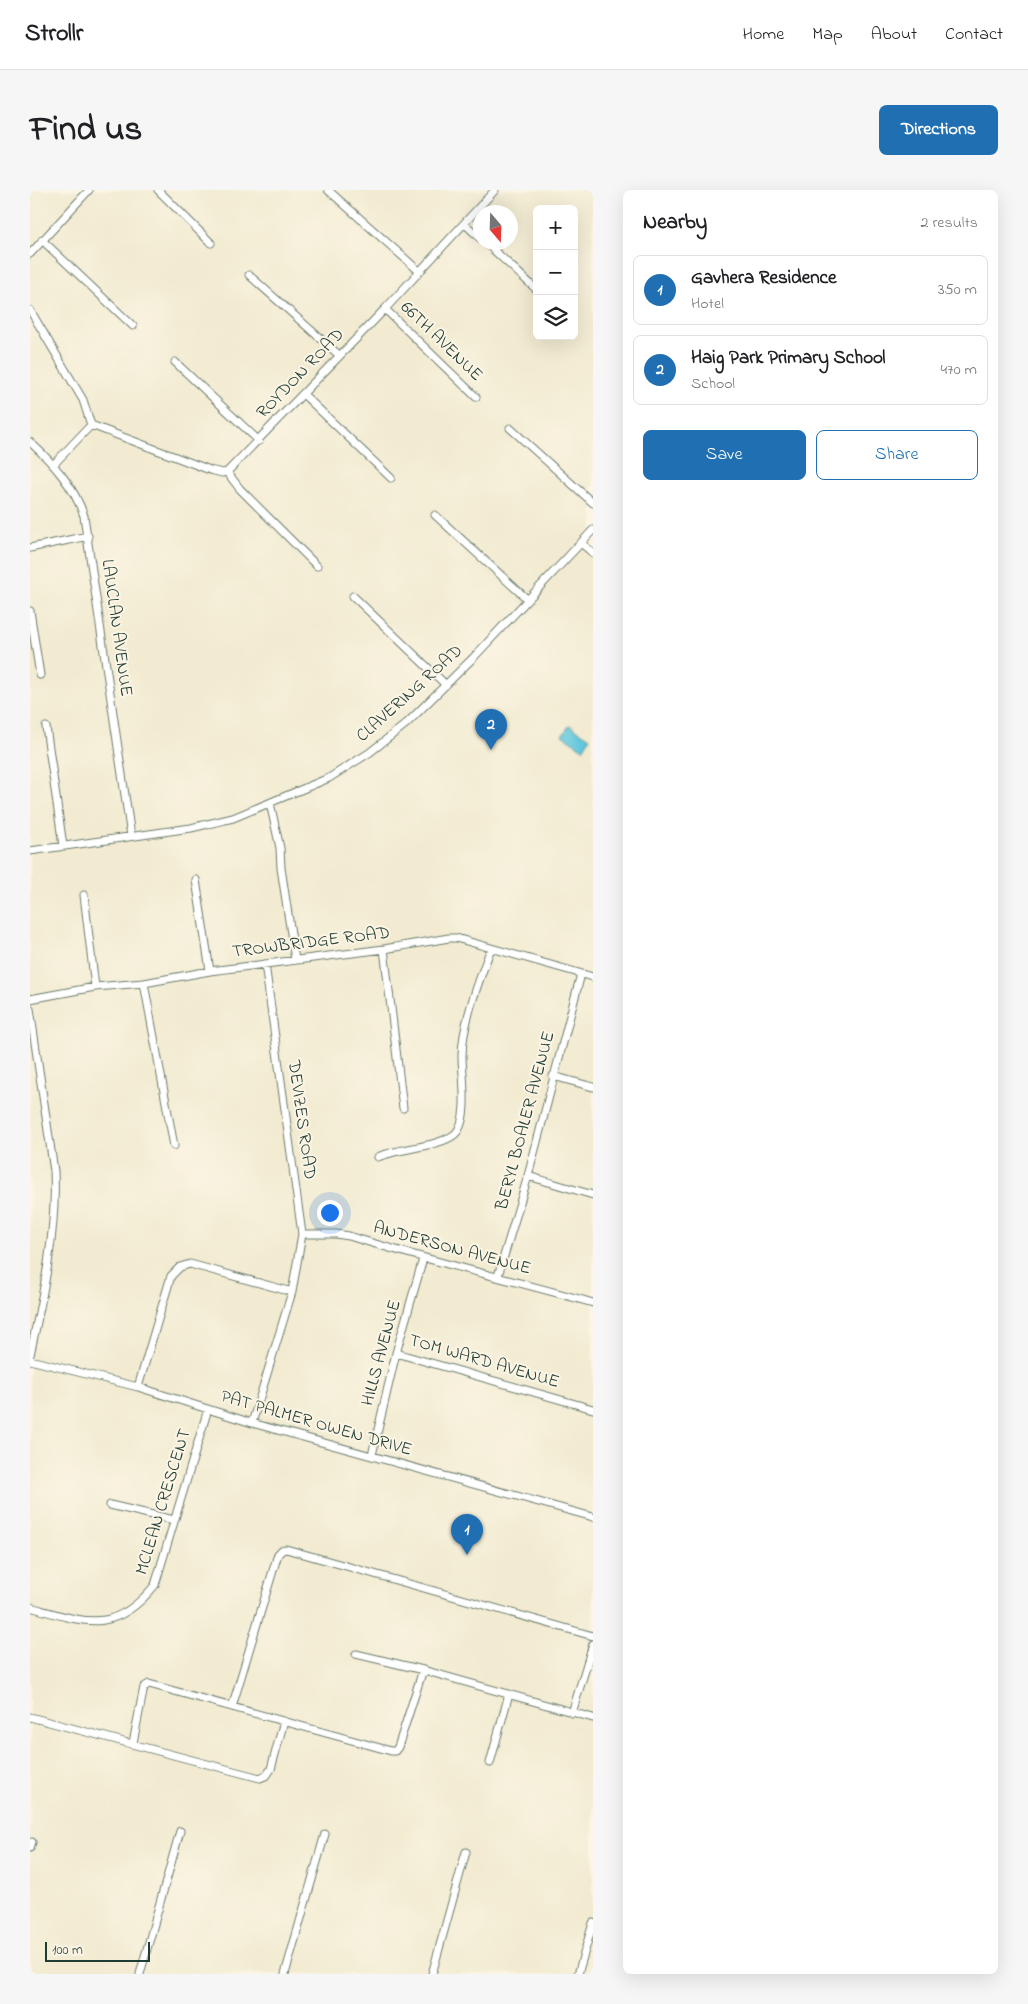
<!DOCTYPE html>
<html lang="en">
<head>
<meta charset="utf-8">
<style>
  body { margin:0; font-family:"Indie Flower",sans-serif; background:#f6f6f6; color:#202124 }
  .controls { position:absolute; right:15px; top:15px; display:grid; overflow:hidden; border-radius:8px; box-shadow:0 5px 20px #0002 }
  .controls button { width:45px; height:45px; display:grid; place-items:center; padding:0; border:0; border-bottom:1px solid #e0e0e0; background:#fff; color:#202124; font:25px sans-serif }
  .compass { position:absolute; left:443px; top:15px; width:45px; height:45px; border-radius:50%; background:#fff; box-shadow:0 5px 20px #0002; rotate:161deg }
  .scale { position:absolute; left:15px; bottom:12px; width:105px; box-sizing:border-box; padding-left:5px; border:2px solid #1f3d34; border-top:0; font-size:14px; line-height:18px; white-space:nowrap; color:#1f3d34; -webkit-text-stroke:4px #fcf5e5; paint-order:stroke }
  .you { position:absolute; left:299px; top:1022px; width:18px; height:18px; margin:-12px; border:4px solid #fff; border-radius:50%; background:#1a73e8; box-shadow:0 0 0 8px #1a73e833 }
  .badge { display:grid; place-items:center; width:32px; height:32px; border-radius:50%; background:#1f6fb2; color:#fff; font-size:16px; font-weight:700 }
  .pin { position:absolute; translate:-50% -41px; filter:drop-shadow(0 1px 2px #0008) }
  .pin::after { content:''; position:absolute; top:26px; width:18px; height:15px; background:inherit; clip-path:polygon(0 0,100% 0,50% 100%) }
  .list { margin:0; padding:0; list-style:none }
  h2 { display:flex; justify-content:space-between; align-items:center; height:65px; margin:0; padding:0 20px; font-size:21px }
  h2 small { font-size:16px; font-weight:400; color:#757577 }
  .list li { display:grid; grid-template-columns:32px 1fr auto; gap:15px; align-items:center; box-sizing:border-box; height:70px; margin:0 10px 10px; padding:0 10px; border:1px solid #e0e0e0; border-radius:8px }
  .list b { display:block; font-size:19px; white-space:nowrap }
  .list p { margin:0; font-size:16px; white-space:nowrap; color:#757577 }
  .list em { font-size:16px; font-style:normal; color:#757577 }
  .actions { display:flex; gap:10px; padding:15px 20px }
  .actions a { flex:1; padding:11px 0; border:1px solid #1f6fb2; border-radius:8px; text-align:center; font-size:18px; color:#1f6fb2 }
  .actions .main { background:#1f6fb2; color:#fff }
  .icon { flex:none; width:28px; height:28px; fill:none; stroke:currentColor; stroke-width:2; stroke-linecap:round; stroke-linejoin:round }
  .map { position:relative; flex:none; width:563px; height:1784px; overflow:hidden; border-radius:8px }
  header { display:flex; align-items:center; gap:30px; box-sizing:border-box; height:70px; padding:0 25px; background:#fff; border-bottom:1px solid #e0e0e0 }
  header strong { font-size:24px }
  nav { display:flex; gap:28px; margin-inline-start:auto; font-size:18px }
  .intro { display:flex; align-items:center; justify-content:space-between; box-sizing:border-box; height:120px; padding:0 30px }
  h1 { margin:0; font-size:35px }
  .button { padding:12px 22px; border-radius:8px; background:#1f6fb2; color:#fff; font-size:18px; font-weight:700 }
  main { display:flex; gap:30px; padding:0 30px }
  aside { flex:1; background:#fff; border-radius:8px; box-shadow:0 5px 20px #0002 }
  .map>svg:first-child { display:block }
</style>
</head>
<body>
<header>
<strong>Strollr</strong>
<nav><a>Home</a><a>Map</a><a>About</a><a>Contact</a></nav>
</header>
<div class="intro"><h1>Find us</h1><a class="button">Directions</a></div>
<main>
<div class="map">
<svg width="563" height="1784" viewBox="0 0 563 1784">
  <rect width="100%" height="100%" fill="#fcf5e5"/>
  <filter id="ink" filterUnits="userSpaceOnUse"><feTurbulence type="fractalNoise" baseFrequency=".02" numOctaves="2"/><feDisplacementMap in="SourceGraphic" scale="10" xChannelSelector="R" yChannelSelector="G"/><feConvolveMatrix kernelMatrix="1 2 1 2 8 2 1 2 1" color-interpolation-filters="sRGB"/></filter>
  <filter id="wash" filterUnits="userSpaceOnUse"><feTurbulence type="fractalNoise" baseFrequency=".0096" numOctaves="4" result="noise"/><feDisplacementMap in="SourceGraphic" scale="20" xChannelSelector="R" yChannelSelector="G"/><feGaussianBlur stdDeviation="1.12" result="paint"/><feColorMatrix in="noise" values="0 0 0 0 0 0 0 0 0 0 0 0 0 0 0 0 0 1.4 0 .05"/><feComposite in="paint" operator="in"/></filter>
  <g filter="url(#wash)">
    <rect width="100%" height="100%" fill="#f2ebd1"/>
    <path fill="#60c7dd" stroke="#408288" d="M540 535 560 548 553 559 532 545Z"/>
  </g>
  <g filter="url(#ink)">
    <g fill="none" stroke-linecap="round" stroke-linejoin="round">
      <defs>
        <path id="street" d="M128 0 181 53
          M298 0 389 81
          M435 34 450 48
          M12 50 103 136
          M455 52 507 100
          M0 64 59 0
          M219 85 309 165
          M355 119 446 207
          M0 120 53 210 61 235
          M145 172 229 251
          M273 204 361 288
          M61 235 180 280 192 283 197 282 355 119 465 0
          M480 238 563 313
          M0 252C23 273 44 296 54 326L101 646
          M24 274 61 235
          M197 282 210 299 287 376
          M405 325 497 409
          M551 353 563 363
          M0 358 58 346
          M323 406 416 495
          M0 421 10 485
          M16 537 33 656
          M240 613 250 658 251 678 265 770
          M0 661 161 638 203 628 299 588 339 563 376 534 444 467 563 340
          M166 690 180 781
          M54 705 65 797
          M354 759 373 918
          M114 793 144 956
          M0 809 65 797 114 793 180 781 354 759 419 748H426L563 787
          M0 819 24 981C27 1042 13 1105 0 1165
          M523 886 563 897
          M348 967C368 958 410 957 425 944 440 930 432 885 432 866 432 834 450 788 461 758
          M498 986 563 1005
          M272 1044H306L319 1046C399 1071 482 1090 563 1113
          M468 1086 498 986 551 784
          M366 1163 563 1219
          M0 1170 108 1197 222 1233 563 1327
          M108 1197 141 1086 150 1077 160 1074 262 1102
          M222 1233 262 1102 272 1044 235 774
          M342 1265 366 1163 393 1069
          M80 1315 144 1330
          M0 1417C55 1432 84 1446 125 1395L178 1219
          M326 1464 393 1480
          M202 1517 248 1364 252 1360 256 1359 563 1446
          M542 1523 563 1454
          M0 1527 230 1588 237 1585 241 1579 254 1531
          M103 1553 114 1497 119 1494 361 1561H365L368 1557 393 1480 563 1528
          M460 1573 479 1504
          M0 1658 2 1652
          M110 1784 150 1641
          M255 1784 295 1644
          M402 1784 436 1662
          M548 1784 563 1733"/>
      </defs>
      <use href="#street" stroke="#697a6b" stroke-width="9"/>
      <use href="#street" stroke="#fff" stroke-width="7"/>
    </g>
  </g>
  <g text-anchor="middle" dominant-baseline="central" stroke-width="4" stroke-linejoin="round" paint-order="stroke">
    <g font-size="18" fill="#1f3d34" stroke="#fcf5e5">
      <text transform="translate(411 152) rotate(44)">66TH AVENUE</text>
      <text transform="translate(271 184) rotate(-46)">ROYDON ROAD</text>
      <text transform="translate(86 438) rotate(82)">LAUCLAN AVENUE</text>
      <text transform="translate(380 504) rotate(-42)">CLAVERING ROAD</text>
      <text transform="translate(281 753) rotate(-7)">TROWBRIDGE ROAD</text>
      <text transform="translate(271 930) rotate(82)">DEVIZES ROAD</text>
      <text transform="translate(496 931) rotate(-75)">BERYL BOALER AVENUE</text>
      <text transform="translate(422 1059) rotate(15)">ANDERSON AVENUE</text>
      <text transform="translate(352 1163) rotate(-75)">HILLS AVENUE</text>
      <text transform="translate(454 1172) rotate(16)">TOM WARD AVENUE</text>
      <text transform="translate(286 1234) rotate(16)">PAT PALMER OWEN DRIVE</text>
      <text transform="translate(134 1312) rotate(-73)">MCLEAN CRESCENT</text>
    </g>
  </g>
</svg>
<div class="controls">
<button>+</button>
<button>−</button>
<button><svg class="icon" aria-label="layers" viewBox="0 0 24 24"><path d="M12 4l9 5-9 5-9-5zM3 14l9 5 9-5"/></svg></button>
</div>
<svg class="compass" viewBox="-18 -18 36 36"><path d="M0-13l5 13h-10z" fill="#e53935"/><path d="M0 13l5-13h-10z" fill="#757577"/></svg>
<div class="scale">100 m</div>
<div class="you"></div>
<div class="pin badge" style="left:437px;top:1365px">1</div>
<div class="pin badge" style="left:461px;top:560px">2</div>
</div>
<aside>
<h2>Nearby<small>2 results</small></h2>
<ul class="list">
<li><span class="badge">1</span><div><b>Gavhera Residence</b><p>Hotel</p></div><em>350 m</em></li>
<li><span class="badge">2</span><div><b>Haig Park Primary School</b><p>School</p></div><em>470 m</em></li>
</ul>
<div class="actions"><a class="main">Save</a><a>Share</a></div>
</aside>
</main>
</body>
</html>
